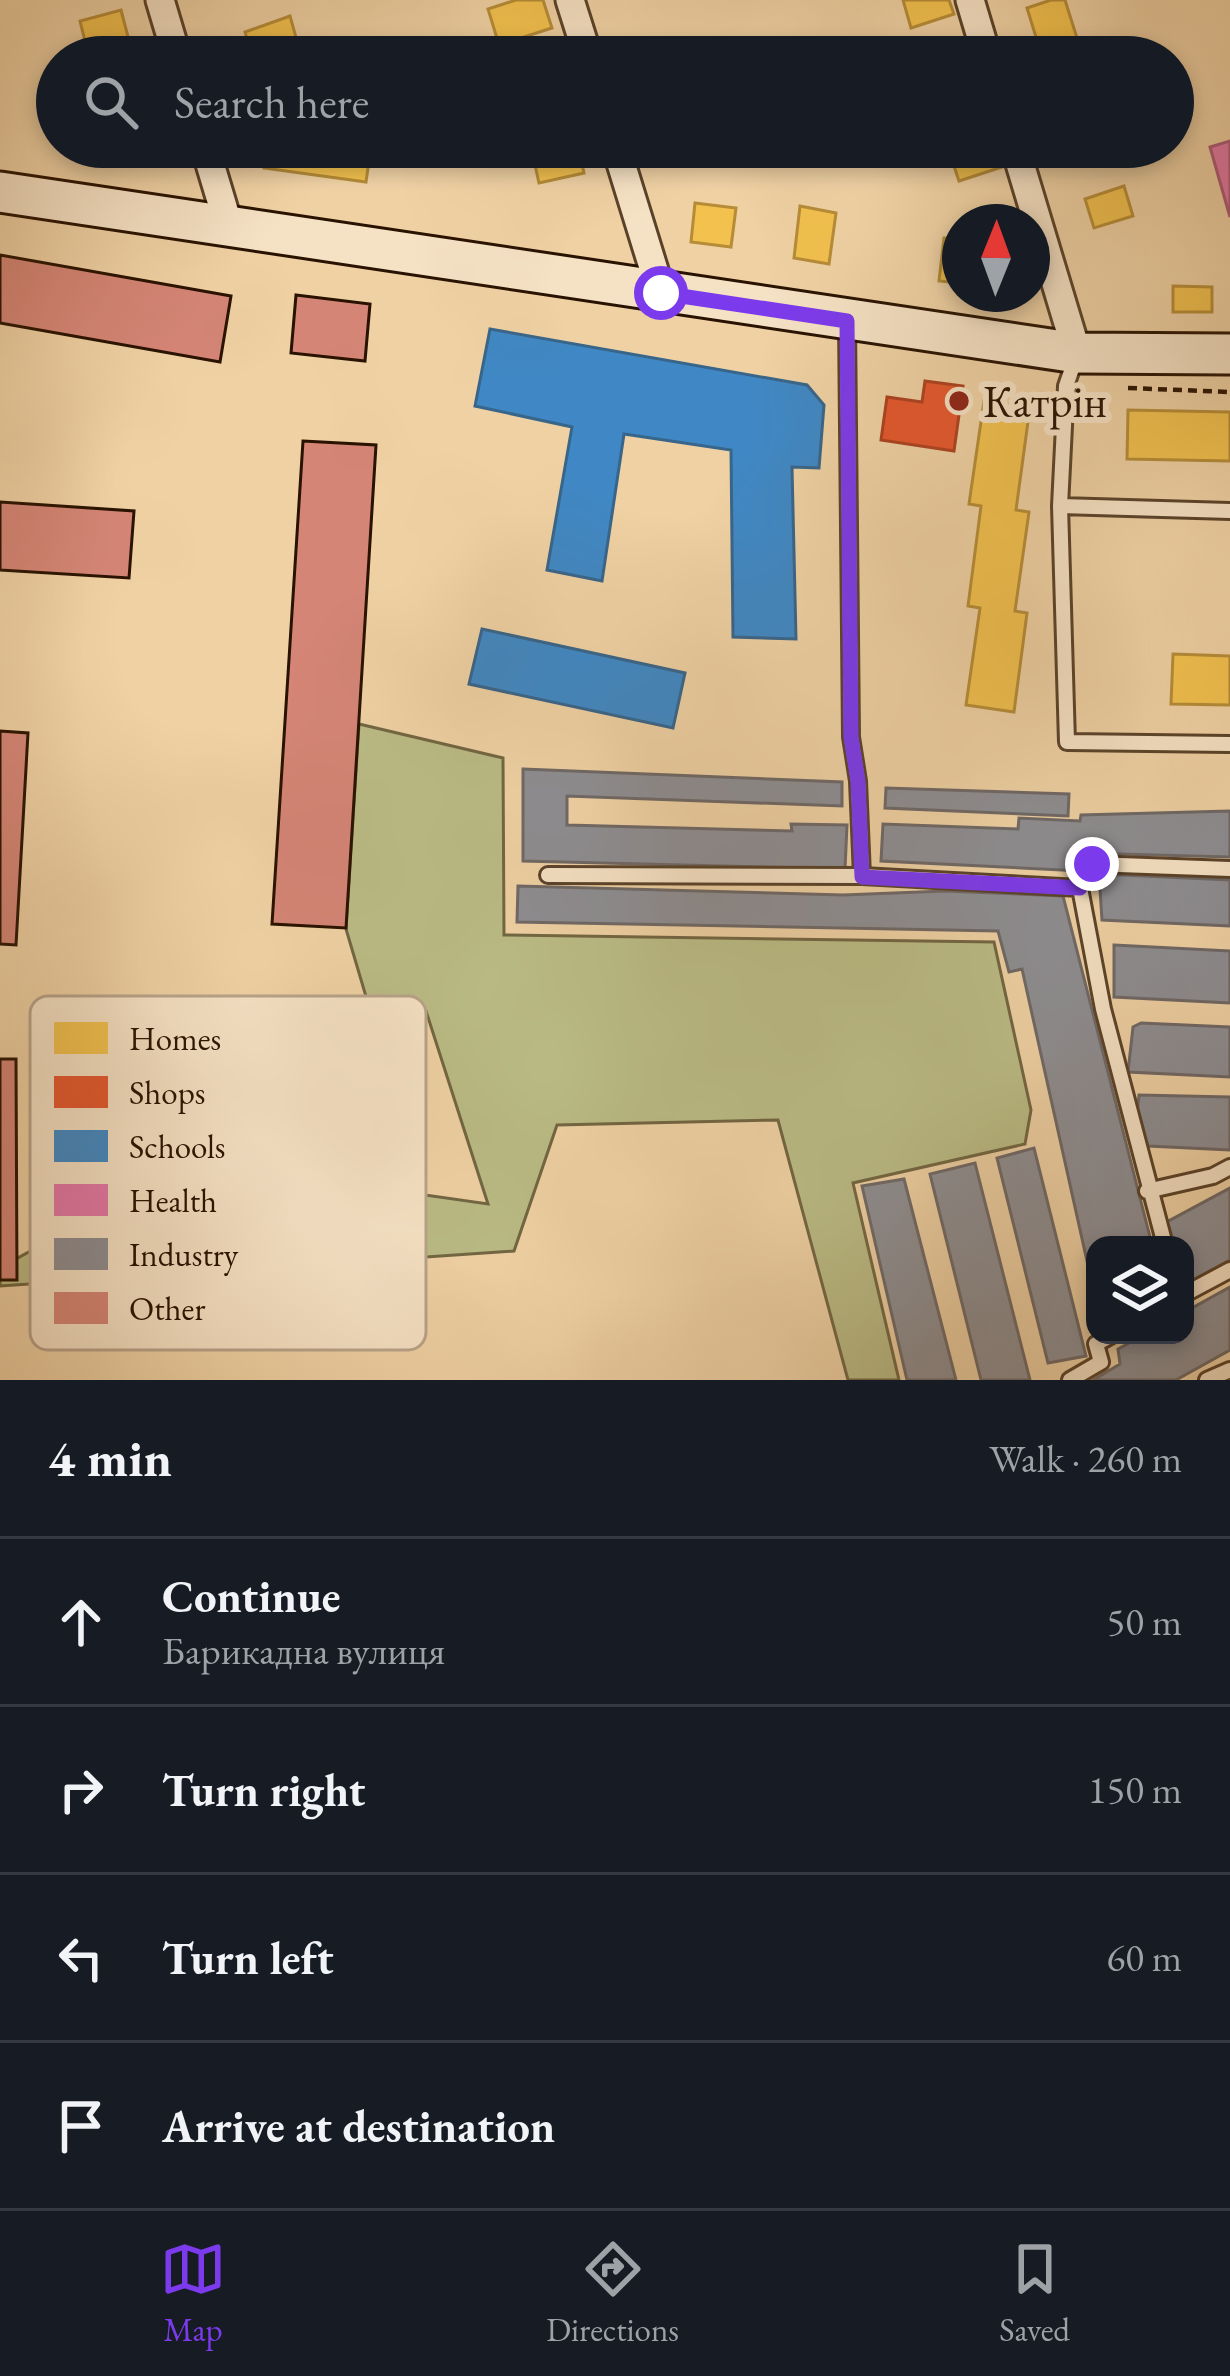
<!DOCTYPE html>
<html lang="en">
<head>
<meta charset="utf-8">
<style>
  body { margin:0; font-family:"EB Garamond",serif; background:#20242c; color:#f1f3f6 }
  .controls { position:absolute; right:36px; bottom:36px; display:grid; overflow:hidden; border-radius:24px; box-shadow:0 6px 18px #0003 }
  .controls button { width:108px; height:108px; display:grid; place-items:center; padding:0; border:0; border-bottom:3px solid #363941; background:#171b24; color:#f1f3f6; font:60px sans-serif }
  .compass { position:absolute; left:942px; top:204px; width:108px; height:108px; border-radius:50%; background:#171b24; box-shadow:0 6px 18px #0003; rotate:1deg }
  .stop { position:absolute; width:36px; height:36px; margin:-27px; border:9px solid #7c3aed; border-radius:50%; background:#fff }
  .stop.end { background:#7c3aed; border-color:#fff; box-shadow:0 3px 12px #0008 }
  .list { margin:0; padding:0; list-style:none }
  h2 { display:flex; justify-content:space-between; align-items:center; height:156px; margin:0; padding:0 48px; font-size:51px }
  h2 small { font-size:39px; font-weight:400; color:#9ea1a6 }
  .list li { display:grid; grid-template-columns:78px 1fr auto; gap:36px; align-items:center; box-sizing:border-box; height:168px; padding:0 48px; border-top:3px solid #363941 }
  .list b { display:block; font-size:45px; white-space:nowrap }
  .list p { margin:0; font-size:39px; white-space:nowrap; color:#9ea1a6 }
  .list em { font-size:39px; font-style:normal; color:#9ea1a6 }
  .icon { flex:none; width:66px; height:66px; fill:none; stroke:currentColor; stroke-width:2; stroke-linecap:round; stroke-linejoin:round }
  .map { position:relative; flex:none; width:1230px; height:1380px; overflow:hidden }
  .search { position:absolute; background:#171b24; box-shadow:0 6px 18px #0003; left:36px; right:36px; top:36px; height:132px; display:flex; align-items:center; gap:30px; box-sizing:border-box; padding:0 42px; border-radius:66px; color:#9ea1a6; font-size:45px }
  .sheet { height:828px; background:#171b24 }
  nav { display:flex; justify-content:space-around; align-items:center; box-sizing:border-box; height:168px; border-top:3px solid #363941; background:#171b24; font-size:33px; color:#9ea1a6 }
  nav a { display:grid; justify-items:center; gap:6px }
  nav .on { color:#7c3aed }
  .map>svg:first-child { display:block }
</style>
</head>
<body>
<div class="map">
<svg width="1230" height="1380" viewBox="0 0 1230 1380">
  <rect width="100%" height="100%" fill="#efd1a4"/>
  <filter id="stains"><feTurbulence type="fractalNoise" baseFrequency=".00167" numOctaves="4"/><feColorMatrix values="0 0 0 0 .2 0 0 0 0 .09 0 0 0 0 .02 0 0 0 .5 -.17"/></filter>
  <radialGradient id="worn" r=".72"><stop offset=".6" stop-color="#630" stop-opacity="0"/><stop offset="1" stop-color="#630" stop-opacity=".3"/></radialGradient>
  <path fill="#babb85" stroke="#726642" stroke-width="3" d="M359 724 503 758 504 935 994 942 1031 1110 1025 1144 853 1183 899 1380H848L778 1120 557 1125 514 1251 0 1286V1280L16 1259 178 1171 313 1179 488 1204 426 1011 370 1010 346 929Z"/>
  <path fill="#f2c14e" stroke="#b68c37" stroke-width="3" d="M516 0H543L552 28 499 45 488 9Z
    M903 0H949L954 14 911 28Z
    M1051 0H1065L1077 38 1040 50 1027 8Z
    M121 10 132 52 89 57 80 21Z
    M290 16 297 41 252 56 245 32Z
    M267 147H371L366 182 264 168Z
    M531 147H578L584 173 539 183Z
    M961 147H995L1002 167 959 181 949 151Z
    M1124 186 1133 216 1094 228 1085 199Z
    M695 203 736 208 731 247 691 242Z
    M800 206 836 213 829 264 794 258Z
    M944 238 960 239V283L939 281Z
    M1173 286 1212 287V312H1173Z
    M984 401 1030 407 1016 510 1029 512 1015 611 1027 613 1014 712 966 705 980 608 968 606 981 506 969 504Z
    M1128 410 1230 412V461L1127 459Z
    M1173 654 1230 656V705L1171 704Z"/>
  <path fill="#e4572e" stroke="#ac4220" stroke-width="3" d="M925 381 963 386 954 451 881 440 887 397 922 402Z"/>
  <path fill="#3f88c5" stroke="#38658a" stroke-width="3" d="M490 329 807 385 824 405 819 468 792 467 796 639 733 637 731 450 624 434 602 581 547 570 572 427 475 406Z
    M482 629 685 673 673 728 469 684Z"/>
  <path fill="#e377a8" stroke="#ab5976" stroke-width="3" d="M1230 141V217L1210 147Z"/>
  <path fill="#8d8d92" stroke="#6f6866" stroke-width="3" d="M523 769 842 782V806L567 796V825L792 831 791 824 847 825 845 869 523 861Z
    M886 788 1069 794 1068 816 885 808Z
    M1230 811V857L1084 853 1081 871 881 861 883 824 1018 829 1019 818 1080 821 1081 815Z
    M1099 874 1230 880V926L1102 920Z
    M518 886 843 895 945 891 1063 896 1152 1245H1095V1297L1022 969 1009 972 998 931 517 922Z
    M1114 945 1230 951V1003L1114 997Z
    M1141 1023 1230 1027V1077L1128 1072 1133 1027Z
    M1139 1095 1230 1097V1150L1148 1146 1137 1115Z
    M1034 1148 1086 1356 1048 1363 997 1158Z
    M975 1163 1030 1380H981L930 1174Z
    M904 1179 956 1380H907L862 1186Z
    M1230 1188V1260L1191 1281 1185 1270V1245H1173L1163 1224Z
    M1230 1287V1350L1176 1380H1093L1120 1364 1118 1349 1144 1335H1185V1312Z"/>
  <path fill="#d58576" stroke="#291200" stroke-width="3" d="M0 255 231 296 220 362 0 323Z
    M296 295 370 304 365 361 291 353Z
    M303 441 376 445 346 928 272 924Z
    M0 502 134 511 129 578 0 570Z
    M0 731 28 733 16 945 0 944Z
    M0 1059H16L17 1280H0Z"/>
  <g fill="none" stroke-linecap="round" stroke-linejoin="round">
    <defs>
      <path id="lane" d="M847 321 851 737 858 781 862 876
        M1076 357 1066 386 1060 506 1067 742 1230 744
        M1060 506 1230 511
        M548 875 862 876 1080 888 1103 1009 1165 1245
        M1080 888 1092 864 1230 869
        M1147 1191 1213 1176 1230 1167
        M1185 1294 1230 1270
        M1070 1380 1101 1362 1096 1344 1112 1335
        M1207 1380 1230 1370"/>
      <path id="street" d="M160 0 177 57
        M570 0 588 57
        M970 0 987 57
        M205 147 229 227
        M616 147 661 293
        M1015 147 1077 353"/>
      <path id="secondary" d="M0 192 1077 353 1230 354"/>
    </defs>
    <use href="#lane" stroke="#5a4229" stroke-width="20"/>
    <use href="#street" stroke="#5a4229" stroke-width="33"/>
    <use href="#secondary" stroke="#291200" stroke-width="45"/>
    <path stroke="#291200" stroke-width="4.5" stroke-dasharray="9 6" stroke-linecap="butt" d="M1128 388 1230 392"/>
    <use href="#lane" stroke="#f5e1c4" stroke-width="14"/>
    <use href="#street" stroke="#f5e1c4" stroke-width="27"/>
    <use href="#secondary" stroke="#f5e1c4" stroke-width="39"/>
  </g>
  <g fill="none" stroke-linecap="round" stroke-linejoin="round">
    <path stroke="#7c3aed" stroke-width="15" d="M661 293 847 321 851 737 858 781 862 877 1080 888 1092 864"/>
  </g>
  <circle fill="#8f2418" stroke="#f5e1c4" stroke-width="4.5" cx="959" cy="401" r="12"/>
  <g text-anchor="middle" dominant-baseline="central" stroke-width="12" stroke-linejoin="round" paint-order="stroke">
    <g font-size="45" fill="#291200" stroke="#f5e1c4" text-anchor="start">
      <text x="983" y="401">Катрін</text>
    </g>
  </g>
  <rect x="30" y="996" width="396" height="354" rx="18" fill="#f5e1c4" stroke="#b8a389" stroke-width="3"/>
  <rect x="54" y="1022" width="54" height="32" fill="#f2c14e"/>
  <rect x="54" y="1076" width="54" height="32" fill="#e4572e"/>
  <rect x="54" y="1130" width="54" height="32" fill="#3f88c5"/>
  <rect x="54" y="1184" width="54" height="32" fill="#e377a8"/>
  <rect x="54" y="1238" width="54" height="32" fill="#8d8d92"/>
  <rect x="54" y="1292" width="54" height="32" fill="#d58576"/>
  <g font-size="33" fill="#291200">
    <text x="129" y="1050">Homes</text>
    <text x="129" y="1104">Shops</text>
    <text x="129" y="1158">Schools</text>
    <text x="129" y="1212">Health</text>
    <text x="129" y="1266">Industry</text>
    <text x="129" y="1320">Other</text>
  </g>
  <rect width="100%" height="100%" filter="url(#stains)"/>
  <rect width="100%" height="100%" fill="url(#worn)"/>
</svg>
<div class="controls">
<button><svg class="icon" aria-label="layers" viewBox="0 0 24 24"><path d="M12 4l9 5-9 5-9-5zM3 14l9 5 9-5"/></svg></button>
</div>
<svg class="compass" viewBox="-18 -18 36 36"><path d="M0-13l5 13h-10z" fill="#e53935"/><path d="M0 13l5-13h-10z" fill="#9ea1a6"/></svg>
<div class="stop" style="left:661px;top:293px"></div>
<div class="stop end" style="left:1092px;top:864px"></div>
<div class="search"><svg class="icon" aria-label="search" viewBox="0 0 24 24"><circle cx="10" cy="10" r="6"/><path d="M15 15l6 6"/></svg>Search here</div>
</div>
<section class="sheet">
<h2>4 min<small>Walk · 260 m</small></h2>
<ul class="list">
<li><svg class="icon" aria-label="ahead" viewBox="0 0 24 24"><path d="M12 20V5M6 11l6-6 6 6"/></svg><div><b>Continue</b><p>Барикадна вулиця</p></div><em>50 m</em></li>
<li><svg class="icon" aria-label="right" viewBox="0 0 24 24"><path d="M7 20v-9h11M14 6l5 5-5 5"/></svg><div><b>Turn right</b></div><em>150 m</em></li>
<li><svg class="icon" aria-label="left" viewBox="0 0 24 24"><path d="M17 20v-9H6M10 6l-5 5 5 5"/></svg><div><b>Turn left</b></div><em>60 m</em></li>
<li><svg class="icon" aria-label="arrive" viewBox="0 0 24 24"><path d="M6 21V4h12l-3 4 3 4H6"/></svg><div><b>Arrive at destination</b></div></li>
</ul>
</section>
<nav>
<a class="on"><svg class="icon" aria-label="map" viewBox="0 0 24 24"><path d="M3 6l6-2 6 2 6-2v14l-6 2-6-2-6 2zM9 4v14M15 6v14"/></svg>Map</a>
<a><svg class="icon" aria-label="directions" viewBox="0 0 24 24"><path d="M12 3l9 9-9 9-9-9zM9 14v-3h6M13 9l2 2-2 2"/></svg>Directions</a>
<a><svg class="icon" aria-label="saved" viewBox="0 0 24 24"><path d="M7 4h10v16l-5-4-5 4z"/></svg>Saved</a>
</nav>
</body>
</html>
